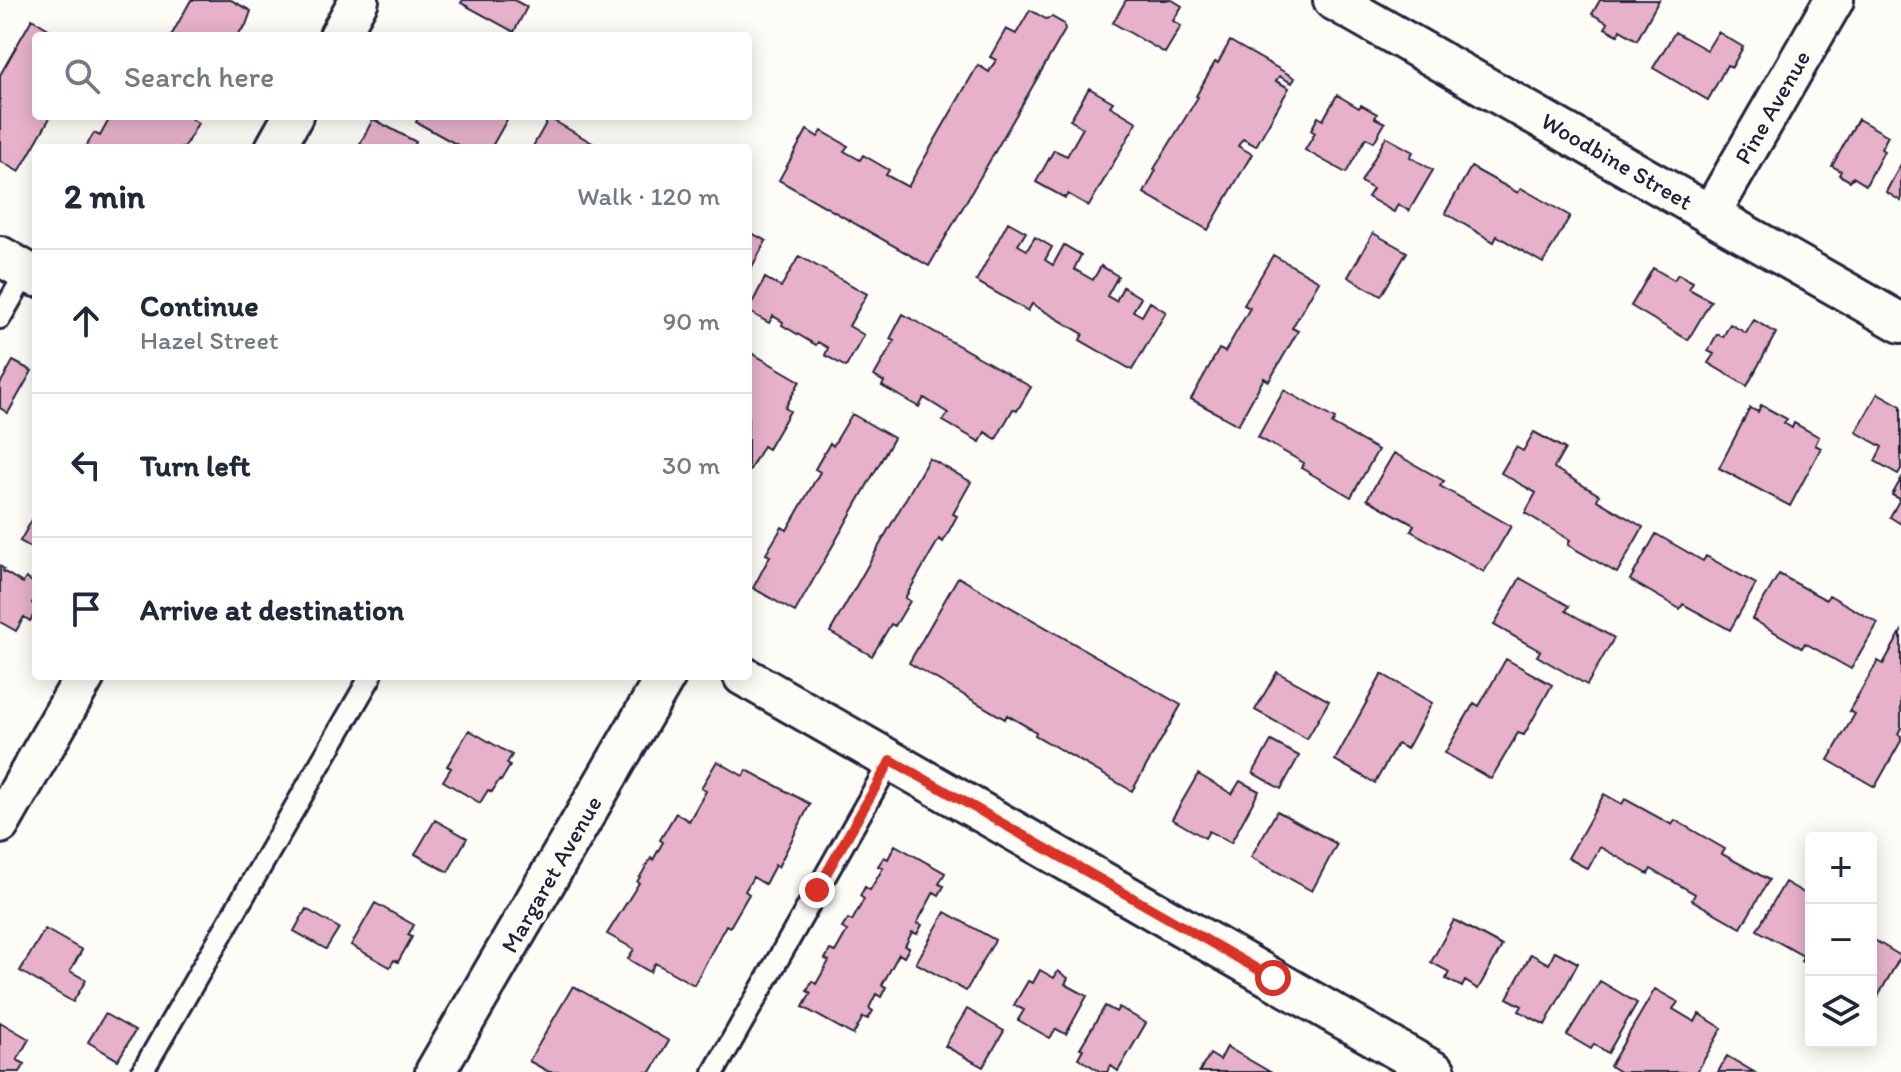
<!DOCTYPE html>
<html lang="en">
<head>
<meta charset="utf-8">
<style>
  body { margin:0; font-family:Itim,sans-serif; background:#f6f6f7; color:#1f2937 }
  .controls { position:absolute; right:24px; bottom:24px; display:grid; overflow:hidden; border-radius:8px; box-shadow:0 4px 20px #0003 }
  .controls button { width:72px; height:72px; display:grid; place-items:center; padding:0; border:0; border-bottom:2px solid #e0e1e3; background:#fff; color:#1f2937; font:40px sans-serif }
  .stop { position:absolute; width:24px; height:24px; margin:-18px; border:6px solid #d93025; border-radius:50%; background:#fff }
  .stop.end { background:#d93025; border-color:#fff; box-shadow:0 2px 8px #0008 }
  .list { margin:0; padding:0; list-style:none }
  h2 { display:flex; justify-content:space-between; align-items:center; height:104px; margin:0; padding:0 32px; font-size:34px }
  h2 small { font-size:26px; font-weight:400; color:#747a83 }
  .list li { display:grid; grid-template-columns:52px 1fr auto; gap:24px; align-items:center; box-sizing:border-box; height:144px; padding:0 32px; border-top:2px solid #e0e1e3 }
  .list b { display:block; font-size:30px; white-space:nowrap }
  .list p { margin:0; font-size:26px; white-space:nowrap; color:#747a83 }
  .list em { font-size:26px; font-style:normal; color:#747a83 }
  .icon { flex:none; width:44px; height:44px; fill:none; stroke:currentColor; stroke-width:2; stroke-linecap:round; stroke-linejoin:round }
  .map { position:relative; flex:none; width:1901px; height:1072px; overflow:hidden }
  .search { position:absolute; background:#fff; box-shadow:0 4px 20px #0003; left:32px; top:32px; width:720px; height:88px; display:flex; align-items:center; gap:20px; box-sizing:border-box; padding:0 28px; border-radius:8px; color:#747a83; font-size:30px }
  .panel { position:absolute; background:#fff; box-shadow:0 4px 20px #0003; left:32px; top:144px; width:720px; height:536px; border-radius:8px }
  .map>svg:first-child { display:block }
</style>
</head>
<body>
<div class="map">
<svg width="1901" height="1072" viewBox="0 0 1901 1072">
  <rect width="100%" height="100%" fill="#fdfcf7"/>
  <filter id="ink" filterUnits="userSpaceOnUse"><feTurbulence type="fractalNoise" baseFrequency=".0125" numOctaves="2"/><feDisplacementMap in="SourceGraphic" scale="16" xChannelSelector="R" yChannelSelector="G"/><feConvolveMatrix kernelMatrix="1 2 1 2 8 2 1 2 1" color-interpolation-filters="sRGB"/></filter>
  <g filter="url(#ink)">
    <path fill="#e7b1c9" stroke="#22223b" stroke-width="2" d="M191 0H231L251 11 246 25 237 35 171 36Z
      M463 0H514L527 7 514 32 461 3Z
      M1126 0H1172L1182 6 1173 21 1181 26 1165 53 1113 23Z
      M1600 0H1659L1637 40 1620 30 1618 35 1605 28 1608 23 1592 14Z
      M1030 10 1046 19 1052 17 1064 24 1065 30 929 266 779 180 807 130 818 137 822 131 848 146 844 151 860 160 863 155 889 170 886 175 908 187 978 65 989 72 996 60 990 57 1006 29 1016 34Z
      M32 19 60 36H36V116H51L19 172 0 161V75Z
      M1675 32 1707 50 1718 32 1743 47 1732 67 1727 65 1708 100 1653 68Z
      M1230 41 1295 78 1292 83 1279 76 1276 81 1289 88 1256 146 1243 139 1238 146 1252 154 1208 230 1144 193 1156 170 1154 169 1198 97 1196 96 1215 62 1218 63Z
      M1089 88 1113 102 1110 106 1137 122 1089 206 1068 194 1065 198 1036 182 1054 150 1067 156 1083 128 1070 120Z
      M1337 95 1359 108 1361 105 1377 114 1375 118 1385 123 1374 142 1366 138 1346 173 1305 150 1315 133 1311 130 1318 117 1323 120Z
      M111 116H194L192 119 198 123 184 148H85L94 133 100 136Z
      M419 116H509L491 148H463L416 122Z
      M549 118 601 148H532Z
      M373 119 416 142 413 148H358Z
      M1858 119 1888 136 1881 149 1884 151 1866 185 1853 177 1850 181 1839 175 1841 171 1832 166Z
      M1386 137 1413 152 1410 157 1433 170 1409 211 1398 204 1394 212 1368 197 1373 189 1361 182Z
      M1901 164V201L1886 192Z
      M1471 167 1518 193 1521 188 1570 216 1543 263 1497 236 1494 242 1445 213Z
      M1008 222 1026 232 1018 245 1027 250 1035 237 1052 247 1045 260 1053 265 1064 245 1081 255 1074 269 1093 280 1101 266 1118 276 1107 296 1116 301 1123 287 1141 298 1133 311 1142 316 1150 302 1166 312 1132 370 1080 340 1083 334 1032 304 1028 311 976 281Z
      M748 231 766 241 748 274Z
      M1373 233 1407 252 1381 296 1348 277Z
      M1273 255 1319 281 1292 328 1298 331 1269 381 1264 378 1238 425 1191 399 1219 349 1225 352 1250 308 1244 305Z
      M799 256 867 294 849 326 864 335 846 367 825 355 828 348 818 342 816 345 782 325 783 322 773 316 769 323 748 311 765 278 781 287Z
      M1653 268 1674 280 1678 274 1693 282 1689 289 1711 301 1688 340 1631 306Z
      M903 314 1031 387 1017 411 1013 409 996 439 985 432 980 442 943 421 948 413 924 398 919 407 882 386 884 382 874 376 894 341 890 339Z
      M1754 320 1776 333 1747 386 1708 363 1714 354 1708 351 1717 334 1723 337 1730 324 1746 333Z
      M748 351 800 381 785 408 790 411 768 449 763 446 748 473Z
      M13 361 32 371 8 413 0 408V384Z
      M1284 390 1335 419 1332 424 1378 450 1351 497 1301 468 1304 463 1258 437Z
      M1878 393 1901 406V469L1898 474 1875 461 1882 447 1856 432Z
      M1761 405 1787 419 1784 423 1792 428 1794 423 1819 437 1815 445 1821 448 1790 506 1719 468 1750 408 1758 412Z
      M852 414 894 438 795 612 753 588 770 556 766 554 782 527 787 530 820 472 815 469 830 443 833 446Z
      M1534 432 1565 449 1554 468 1599 495 1597 500 1643 527 1617 573 1568 545 1570 540 1525 513 1536 493 1501 473 1516 447 1523 451Z
      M1394 453 1444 481 1440 486 1511 526 1484 572 1411 531 1414 525 1367 499Z
      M929 458 971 482 953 514 957 516 943 542 939 539 905 598 910 601 895 626 891 624 872 656 830 632Z
      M1901 479V524L1890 517 1900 499 1892 495Z
      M36 513V550L20 541Z
      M1656 534 1703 561 1706 556 1756 584 1730 630 1683 604 1680 609 1630 580Z
      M0 566 4 569 3 571 23 583 26 578 36 584V596L32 603 36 605V611L30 621 24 617 16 631 0 622Z
      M1779 574 1826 600 1829 595 1878 623 1851 669 1805 643 1802 648 1752 619Z
      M958 577 1181 705 1132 791 1035 735 1036 732 1007 715 1005 719 909 663Z
      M1520 578 1569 606 1566 611 1614 638 1587 685 1537 656 1540 651 1494 625Z
      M1901 632V728L1898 734 1901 736V741L1875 787 1828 760 1855 714 1849 711 1878 661 1883 664Z
      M1506 659 1552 685 1524 735 1518 733 1491 779 1445 753 1474 703 1479 706Z
      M1277 672 1329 701 1307 739 1255 710Z
      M1382 674 1432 703 1407 749 1397 744 1375 783 1335 760Z
      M469 730 512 755 507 763 510 766 501 781 499 780 492 792 488 790 480 803 443 781 451 768 447 766Z
      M1271 741 1299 756 1281 789 1253 773Z
      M717 761 743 776 747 770 810 804 778 867 775 865 765 884 753 877 745 891 749 894 730 927 726 925 694 985 655 963 650 972 628 959 634 949 607 934 639 883 637 882 651 858 653 860 663 842 660 840 676 813 689 821 706 791 701 788Z
      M1198 774 1232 794 1240 781 1259 791 1231 843 1209 831 1205 838 1172 819Z
      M1604 794 1622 804 1625 799 1672 825 1675 820 1725 849 1722 854 1769 880 1741 928 1692 900 1695 894 1651 869 1648 874 1600 847 1588 869 1568 858Z
      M1277 811 1337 844 1312 891 1251 857Z
      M435 820 467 838 448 872 415 854Z
      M895 845 945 873 939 884 944 886 939 895 934 892 917 923 922 925 917 934 912 932 905 946 909 948 904 957 899 954 882 985 886 987 881 997 876 994 869 1008 873 1011 868 1019 863 1017 853 1035 803 1007 811 993 807 991 812 981 816 984 829 961 825 959 830 950 835 952 847 931 842 928 848 919 852 921 864 899 860 896 865 887 870 890 883 868 878 866 884 857 888 859Z
      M1785 882 1811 897V967L1801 961 1803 956 1757 930Z
      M375 903 414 925 408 935 412 937 398 962 394 960 390 967 351 945Z
      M306 909 339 928 326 949 294 931Z
      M945 912 995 940 966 991 916 963Z
      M1454 920 1502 946 1478 989 1465 981 1462 987 1446 979 1449 972 1431 962Z
      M45 929 82 950 70 971 86 980 73 1002 20 971Z
      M1871 938 1901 956 1874 1003 1871 1002Z
      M1555 951 1578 963 1545 1025 1519 1011 1522 1006 1507 998 1531 954 1549 964Z
      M1040 970 1054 978 1058 971 1068 978 1065 984 1087 996 1066 1034 1056 1029 1050 1038 1018 1020 1024 1010 1014 1005 1028 981 1033 983Z
      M1600 981 1637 1003 1608 1053 1594 1044 1591 1049 1567 1035Z
      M573 986 669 1041 651 1072H549L529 1061Z
      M1655 989 1678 1002 1673 1009 1695 1022 1699 1014 1722 1028 1697 1072H1620L1610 1066Z
      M1105 1006 1116 1012 1119 1007 1146 1023 1118 1071 1111 1066 1107 1072H1101L1078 1058 1083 1049 1080 1048Z
      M967 1009 1004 1031 983 1067 945 1046Z
      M105 1014 135 1031 118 1060 88 1042Z
      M0 1022 29 1039 17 1060 25 1064 20 1072H0Z
      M1227 1047 1270 1072H1199L1210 1054 1220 1060Z
      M1727 1056 1754 1072H1718Z"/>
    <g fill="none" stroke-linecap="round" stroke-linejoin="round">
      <defs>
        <path id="lane" d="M0 318 27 271
          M142 1072 371 676
          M714 1072 891 760"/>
        <path id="street" d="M1333 0 1901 323
          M339 36 359 0
          M275 148 293 116
          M1710 215 1834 0
          M0 256 36 277
          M743 676 1436 1072
          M0 824 85 676
          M435 1072 666 676"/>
      </defs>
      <use href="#lane" stroke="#22223b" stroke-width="26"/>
      <use href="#street" stroke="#22223b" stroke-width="44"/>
      <use href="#lane" stroke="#fdfcf7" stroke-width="20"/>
      <use href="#street" stroke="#fdfcf7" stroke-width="38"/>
    </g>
  </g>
  <g fill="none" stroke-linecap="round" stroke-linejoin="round" filter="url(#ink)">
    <path stroke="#d93025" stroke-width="10" d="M817 890 891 760 1273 978"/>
  </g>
  <g text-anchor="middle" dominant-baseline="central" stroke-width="8" stroke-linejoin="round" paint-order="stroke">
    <g font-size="24" fill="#22223b" stroke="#fdfcf7">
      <text transform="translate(1772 107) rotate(-60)">Pine Avenue</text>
      <text transform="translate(1617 161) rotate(30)">Woodbine Street</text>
      <text transform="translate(551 874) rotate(-60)">Margaret Avenue</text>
    </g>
  </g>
</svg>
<div class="controls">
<button>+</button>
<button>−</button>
<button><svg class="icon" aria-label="layers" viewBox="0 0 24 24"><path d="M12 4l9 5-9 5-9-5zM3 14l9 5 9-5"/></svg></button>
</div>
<div class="stop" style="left:1273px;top:978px"></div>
<div class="stop end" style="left:817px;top:890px"></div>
<div class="search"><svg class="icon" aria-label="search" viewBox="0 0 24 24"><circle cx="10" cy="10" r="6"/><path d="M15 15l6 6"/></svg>Search here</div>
<section class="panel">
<h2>2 min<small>Walk · 120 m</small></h2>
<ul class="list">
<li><svg class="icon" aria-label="ahead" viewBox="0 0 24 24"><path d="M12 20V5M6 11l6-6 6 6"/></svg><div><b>Continue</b><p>Hazel Street</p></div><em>90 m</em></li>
<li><svg class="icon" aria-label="left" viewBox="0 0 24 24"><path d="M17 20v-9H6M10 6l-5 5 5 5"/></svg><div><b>Turn left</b></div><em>30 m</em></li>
<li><svg class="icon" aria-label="arrive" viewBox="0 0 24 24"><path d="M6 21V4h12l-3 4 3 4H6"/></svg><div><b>Arrive at destination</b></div></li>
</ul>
</section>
</div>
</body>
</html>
